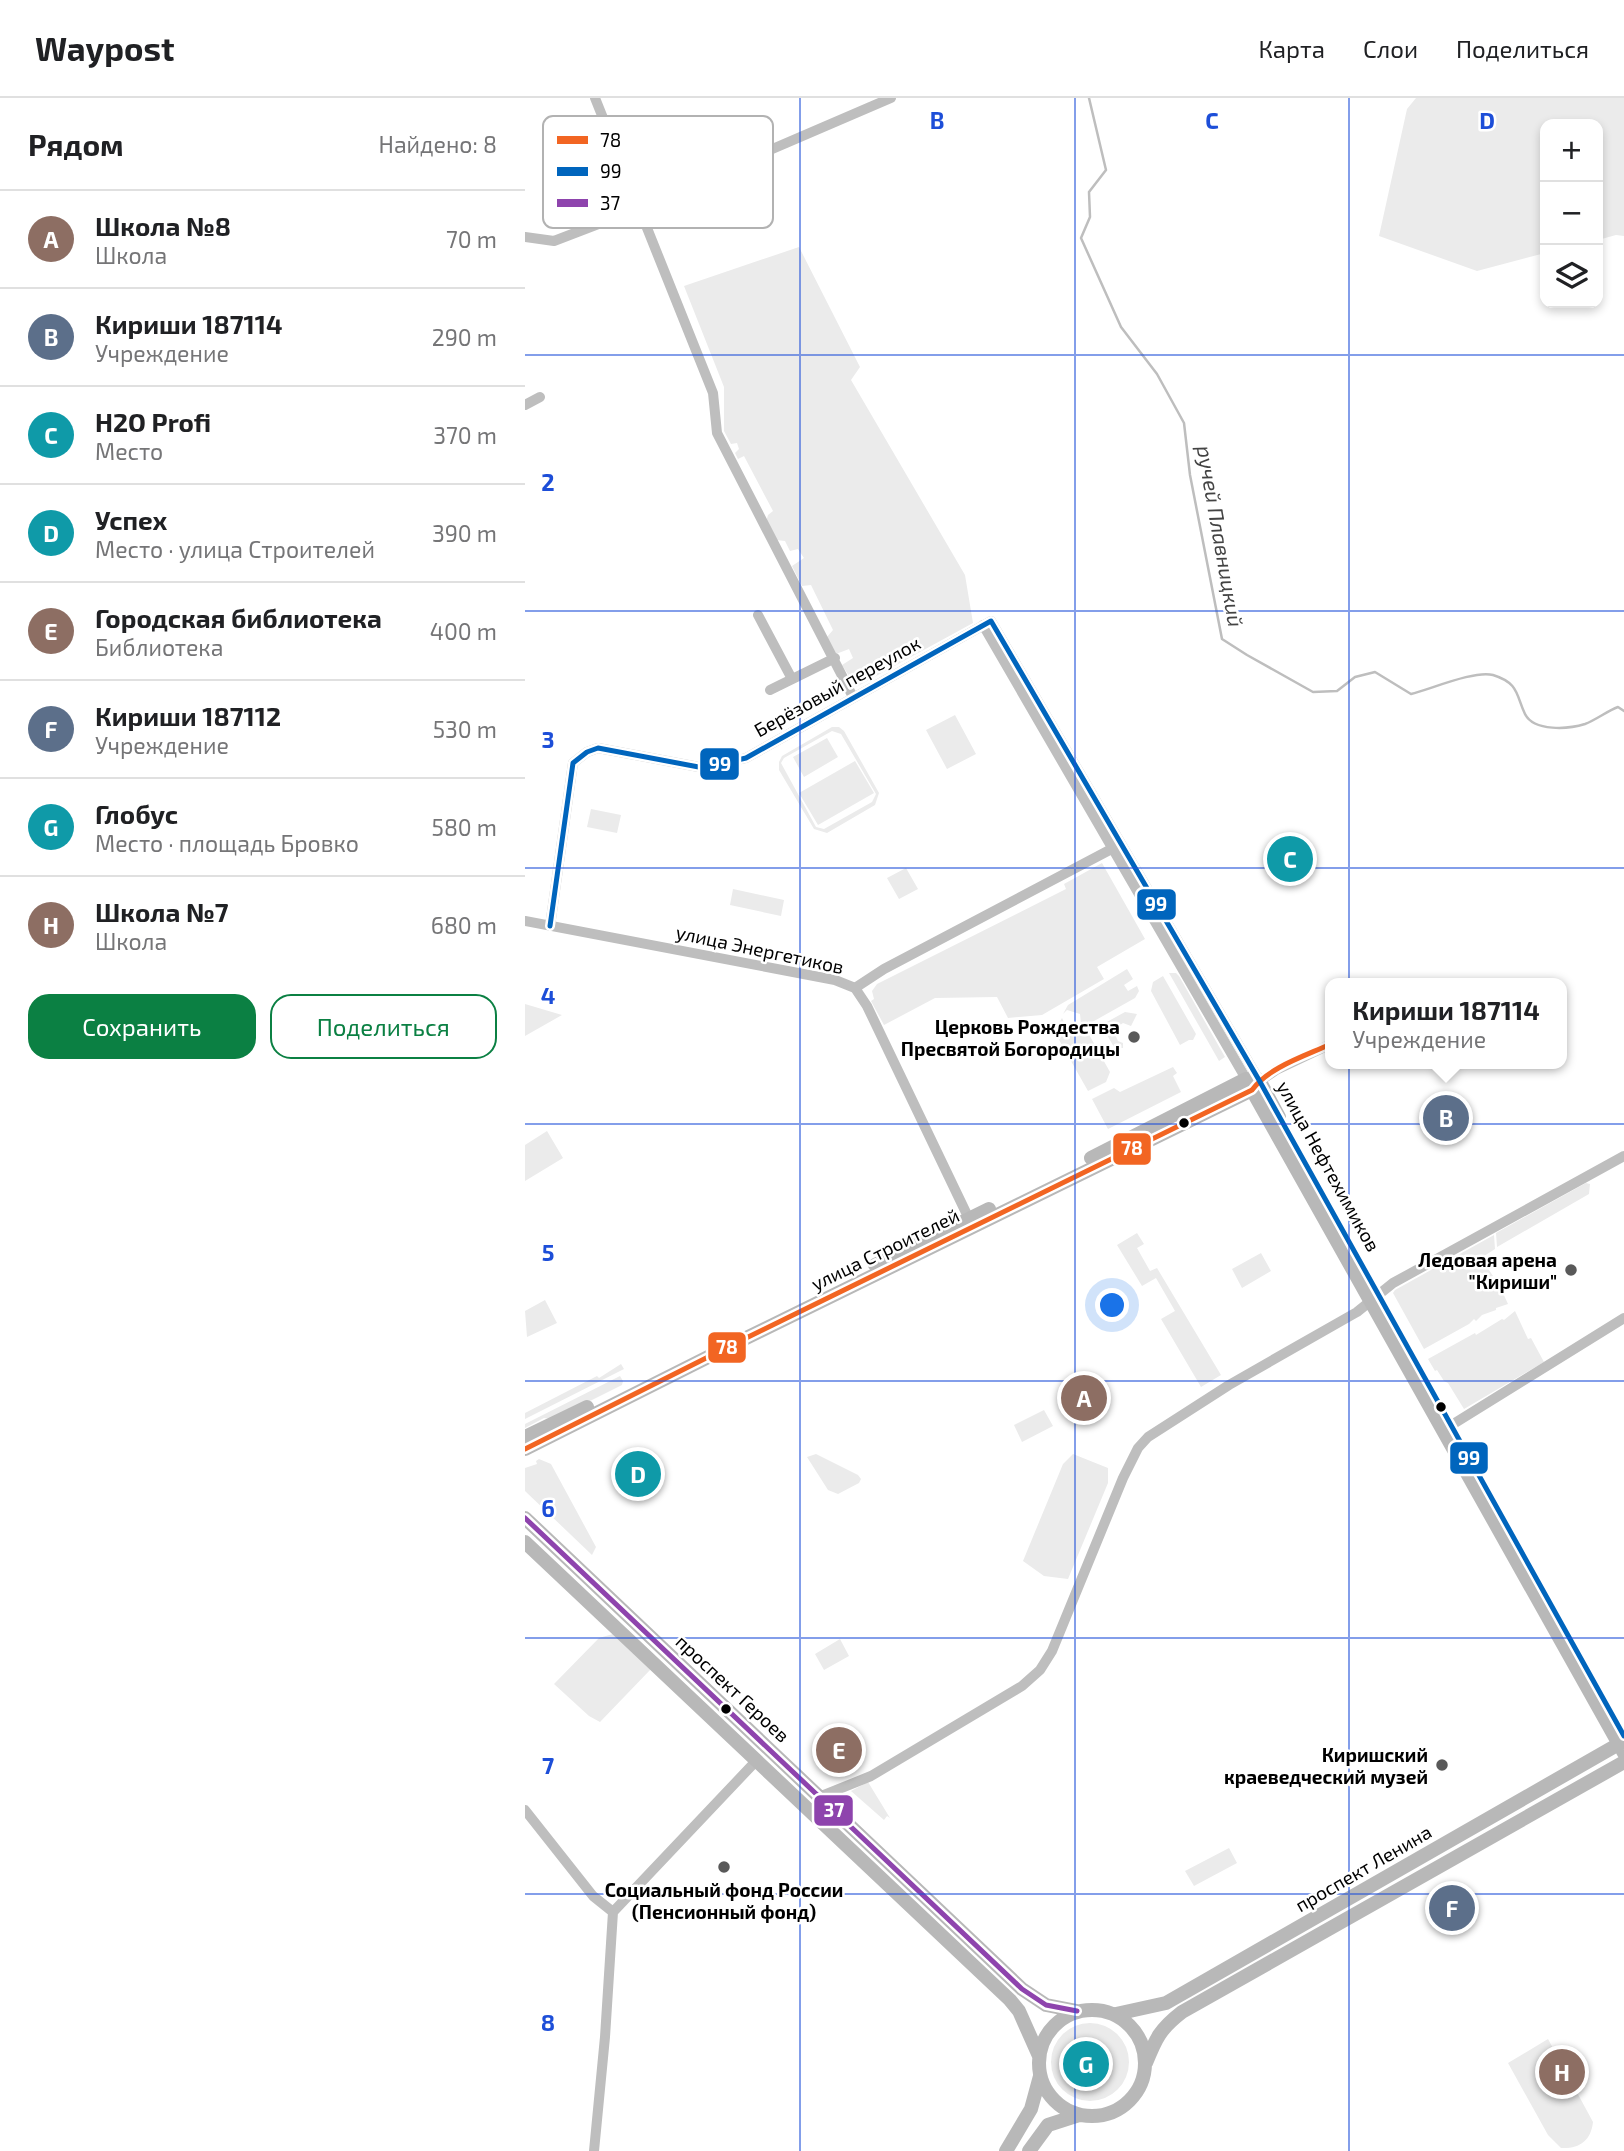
<!DOCTYPE html>
<html lang="ru">
<head>
<meta charset="utf-8">
<style>
  body { margin:0; font-family:"Exo 2",sans-serif; background:#f2f2f2; color:#202124 }
  .controls { position:absolute; right:21px; top:21px; display:grid; overflow:hidden; border-radius:14px; box-shadow:0 4px 10px #0003 }
  .controls button { width:63px; height:63px; display:grid; place-items:center; padding:0; border:0; border-bottom:2px solid #e0e0e0; background:#fff; color:#202124; font:35px sans-serif }
  .you { position:absolute; left:588px; top:1208px; width:24px; height:24px; margin:-18px; border:5px solid #fff; border-radius:50%; background:#1a73e8; box-shadow:0 0 0 10px #1a73e833 }
  .badge { display:grid; place-items:center; width:46px; height:46px; border-radius:50%; background:#0b8043; color:#fff; font-size:23px; font-weight:700 }
  .pin { position:absolute; translate:-50% -50%; border:4px solid #fff; box-shadow:0 2px 7px #0006 }
  .popup { position:absolute; left:800px; top:880px; width:242px; height:91px; box-sizing:border-box; display:grid; place-content:center; border-radius:14px; background:#fff; filter:drop-shadow(0 2px 5px #0005); font-size:23px; white-space:nowrap; color:#757577 }
  .popup b { font-size:26px; color:#202124 }
  .popup::after { content:''; position:absolute; left:50%; top:100%; margin-left:-14px; border:14px solid transparent; border-top-color:#fff }
  .list { margin:0; padding:0; list-style:none }
  h2 { display:flex; justify-content:space-between; align-items:center; height:91px; margin:0; padding:0 28px; font-size:30px }
  h2 small { font-size:23px; font-weight:400; color:#757577 }
  .list li { display:grid; grid-template-columns:46px 1fr auto; gap:21px; align-items:center; box-sizing:border-box; height:98px; padding:0 28px; border-top:2px solid #e0e0e0 }
  .list b { display:block; font-size:26px; white-space:nowrap }
  .list p { margin:0; font-size:23px; white-space:nowrap; color:#757577 }
  .list em { font-size:23px; font-style:normal; color:#757577 }
  .actions { display:flex; gap:14px; padding:21px 28px }
  .actions a { flex:1; padding:16px 0; border:2px solid #0b8043; border-radius:21px; text-align:center; font-size:24px; color:#0b8043 }
  .actions .main { background:#0b8043; color:#fff }
  .icon { flex:none; width:38px; height:38px; fill:none; stroke:currentColor; stroke-width:2; stroke-linecap:round; stroke-linejoin:round }
  .map { position:relative; flex:none; width:1099px; height:2053px; overflow:hidden }
  header { display:flex; align-items:center; gap:42px; box-sizing:border-box; height:98px; padding:0 35px; background:#fff; border-bottom:2px solid #e0e0e0 }
  header strong { font-size:33px }
  nav { display:flex; gap:38px; margin-inline-start:auto; font-size:24px }
  main { display:flex }
  aside { flex:1; background:#fff }
  .map>svg:first-child { display:block }
</style>
</head>
<body>
<header>
<strong>Waypost</strong>
<nav><a>Карта</a><a>Слои</a><a>Поделиться</a></nav>
</header>
<main>
<aside>
<h2>Рядом<small>Найдено: 8</small></h2>
<ul class="list">
<li><span class="badge" style="background:#8d6e63">A</span><div><b>Школа №8</b><p>Школа</p></div><em>70 m</em></li>
<li><span class="badge" style="background:#5c6f8a">B</span><div><b>Кириши 187114</b><p>Учреждение</p></div><em>290 m</em></li>
<li><span class="badge" style="background:#0f9aa8">C</span><div><b>H2O Profi</b><p>Место</p></div><em>370 m</em></li>
<li><span class="badge" style="background:#0f9aa8">D</span><div><b>Успех</b><p>Место · улица Строителей</p></div><em>390 m</em></li>
<li><span class="badge" style="background:#8d6e63">E</span><div><b>Городская библиотека</b><p>Библиотека</p></div><em>400 m</em></li>
<li><span class="badge" style="background:#5c6f8a">F</span><div><b>Кириши 187112</b><p>Учреждение</p></div><em>530 m</em></li>
<li><span class="badge" style="background:#0f9aa8">G</span><div><b>Глобус</b><p>Место · площадь Бровко</p></div><em>580 m</em></li>
<li><span class="badge" style="background:#8d6e63">H</span><div><b>Школа №7</b><p>Школа</p></div><em>680 m</em></li>
</ul>
<div class="actions"><a class="main">Сохранить</a><a>Поделиться</a></div>
</aside>
<div class="map">
<svg width="1099" height="2053" viewBox="0 0 1099 2053">
  <rect width="100%" height="100%" fill="#fff"/>
  <path fill="#ebebeb" fill-rule="evenodd" d="M891 0H1099V138L1091 137 1073 142V26H1020V155L952 173 854 138 882 11Z
    M274 149 335 269 326 282 440 477 448 525 331 589 317 567 328 560 324 551 311 556 302 539 308 532 286 487 277 488 267 468 279 460 273 451 265 453 260 443 251 442 241 424 243 417 248 413 219 358 213 361 210 355 214 351 212 345 206 346 199 333V289L159 188Z
    M430 617 451 656 422 671 401 632Z
    M307 629H314L319 633 354 695 350 707 302 735 289 731 254 672V664L257 658ZM307 633 316 636 351 696 347 704 299 731 291 729 256 665 259 660Z
    M302 640 313 659 279 679 268 659Z
    M330 663 349 695 293 727 274 695Z
    M66 711 96 717 92 735 62 729Z
    M577 765 620 841 572 869 579 881 517 917 483 920 472 899 410 900 359 927 346 903 349 901 347 893 352 886 541 791 539 786Z
    M381 770 393 791 374 801 362 780Z
    M208 791 259 802 256 818 205 807Z
    M602 871 608 881 599 887 603 893 612 888 614 893 610 900 562 927 556 926 555 916 542 912 538 916 543 907Z
    M644 875H651L654 878 700 959 694 963Z
    M638 878 671 936 668 942H664L655 947 626 893 628 884Z
    M0 906 37 917 0 938Z
    M600 914 612 916 606 928 598 925 588 932 593 943 598 945V950H595L593 956 578 930 580 925Z
    M537 920 544 934 562 933 585 974 581 984 563 993 529 933Z
    M648 969 652 975 648 978 656 994 583 1031 567 1001 589 990 595 994Z
    M22 1033 38 1060 0 1083V1047Z
    M1061 1085 1065 1086 1064 1096 972 1149 971 1135Z
    M612 1135 619 1146 612 1150 625 1173 632 1170 696 1277 676 1289 636 1221 650 1213 631 1180 617 1188 592 1147Z
    M969 1137 970 1151 956 1160 968 1178 965 1179 974 1194 977 1193 983 1206 971 1210V1212L957 1217 951 1223 949 1221 944 1226 899 1251 868 1195 870 1192Z
    M736 1155 746 1173 717 1190 707 1171Z
    M20 1202 32 1225 2 1239 0 1213Z
    M990 1213 1003 1241 1006 1240 1019 1264 939 1311 923 1285 919 1283 912 1272 910 1273 903 1261 950 1235 951 1237 977 1221 979 1222Z
    M96 1266 99 1271 0 1321V1315L72 1278 74 1280Z
    M95 1278 98 1283 97 1287 29 1321 19 1320 0 1330V1326Z
    M519 1312 528 1328 497 1344 489 1327Z
    M291 1356 333 1377 336 1381 334 1385 313 1396 303 1392 282 1359Z
    M548 1356 583 1370V1385L543 1481 519 1478 498 1463 538 1366Z
    M14 1361 26 1366 71 1449 67 1457 0 1393V1370L12 1366 11 1363Z
    M88 1536 126 1571 75 1624 64 1618 29 1586 74 1540Z
    M315 1541 324 1558 299 1572 290 1556Z
    M343 1684 365 1720 362 1718 359 1722 326 1693Z
    M704 1750 712 1765 669 1788 660 1773Z
    M526 1964a39 39 0 1 1 78 0a39 39 0 1 1-78 0Z
    M1023 1941 1068 2024C1066 2043 1054 2051 1036 2050L1023 2037 983 1965Z"/>
  <g fill="none" stroke-linecap="round" stroke-linejoin="round">
    <path stroke="#bebebe" stroke-width="2.5" d="M564 0 581 72 564 94 565 119 556 140 596 229 632 276 659 325 665 377 697 541 722 557 788 594 812 593 830 579 850 574 886 596C906 591 950 572 968 577 994 585 991 597 1000 616 1009 634 1044 631 1060 626 1071 622 1082 613 1093 609L1099 613"/>
    <path stroke="#bebebe" stroke-width="10" d="M70 0 188 295 192 335 328 599
      M0 139 29 143 115 110 206 66 245 52 366 0
      M0 307 15 299
      M233 517 267 581
      M458 527 724 986
      M245 592 310 560
      M0 823 310 882 330 890 359 871 596 746
      M25 828 48 665 62 654 73 650 179 670 221 660 466 523 734 982
      M330 890 342 908 446 1125
      M732 985 751 972 806 946
      M925 1328 1099 1220
      M294 1699 346 1678 497 1588 515 1572 527 1553 598 1380 613 1350 623 1339 704 1287 832 1214 868 1185 1099 1058
      M0 1712 68 1798 88 1814
      M69 2053 80 1939 88 1814 232 1662"/>
    <path stroke="#b8b8b8" stroke-width="14" d="M566 1060 721 981 734 982 754 1019
      M350 1167 464 1111
      M0 1339 62 1309
      M0 1351 215 1243 727 992 1099 1655
      M0 1420 497 1891 521 1907 552 1913
      M0 1444 485 1902 494 1913 514 1958
      M514 1965a53 53 0 1 1 106 0a53 53 0 1 1-106 0Z
      M591 1916 641 1905 1099 1643
      M621 1965C631 1940 635 1931 657 1914L1099 1664
      M481 2053 506 2011 515 1978
      M504 2053 523 2027 554 2017"/>
    <defs>
      <path id="bus-1" d="M0 1351 215 1243 727 992C744 969 780 958 806 946"/>
      <path id="bus-2" d="M25 828 48 665 62 654 73 650 179 670 221 660 466 523 734 982 1099 1638"/>
      <path id="bus-3" d="M0 1420 497 1891 521 1907 552 1913"/>
    </defs>
    <use href="#bus-1" stroke="#fff" stroke-width="10"/>
    <use href="#bus-2" stroke="#fff" stroke-width="10"/>
    <use href="#bus-3" stroke="#fff" stroke-width="10"/>
    <use href="#bus-1" stroke="#f26522" stroke-width="5"/>
    <use href="#bus-2" stroke="#0065bd" stroke-width="5"/>
    <use href="#bus-3" stroke="#8e44ad" stroke-width="5"/>
  </g>
  <path fill="none" stroke="#1d4ed8" stroke-width="2" stroke-opacity="0.55" d="M275 0V2053M550 0V2053M824 0V2053M0 257H1099M0 513H1099M0 770H1099M0 1026H1099M0 1283H1099M0 1540H1099M0 1796H1099"/>
  <g fill="#595959" stroke="#fff" stroke-width="2.5">
    <circle cx="609" cy="939" r="7"/>
    <circle cx="1046" cy="1172" r="7"/>
    <circle cx="917" cy="1667" r="7"/>
    <circle cx="199" cy="1769" r="7"/>
  </g>
  <g fill="#000" stroke="#fff" stroke-width="2.5">
    <circle cx="659" cy="1025" r="6"/>
    <circle cx="916" cy="1309" r="6"/>
    <circle cx="201" cy="1611" r="6"/>
  </g>
  <g text-anchor="middle" dominant-baseline="central" stroke-width="5" stroke-linejoin="round" paint-order="stroke">
    <g font-size="19" fill="#000" stroke="#fff">
      <text transform="translate(312 588) rotate(-29)">Берёзовый переулок</text>
      <text transform="translate(235 851) rotate(12)">улица Энергетиков</text>
      <text transform="translate(804 1068) rotate(61)">улица Нефтехимиков</text>
      <text transform="translate(360 1151) rotate(-26)">улица Строителей</text>
      <text transform="translate(208 1590) rotate(43)">проспект Героев</text>
      <text transform="translate(838 1770) rotate(-30)">проспект Ленина</text>
    </g>
    <g font-size="19" font-weight="bold" fill="#000" stroke="#fff" text-anchor="end">
      <text x="595" y="928">Церковь Рождества<tspan x="595" dy="22">Пресвятой Богородицы</tspan></text>
      <text x="1032" y="1161">Ледовая арена<tspan x="1032" dy="22">"Кириши"</tspan></text>
      <text x="903" y="1656">Киришский<tspan x="903" dy="22">краеведческий музей</tspan></text>
      <text x="199" y="1791" text-anchor="middle">Социальный фонд России<tspan x="199" dy="22">(Пенсионный фонд)</tspan></text>
    </g>
    <g font-size="21" font-style="italic" fill="#434343" stroke="#fff">
      <text transform="translate(696 438) rotate(80)">ручей Плавницкий</text>
    </g>
  </g>
  <rect x="18" y="18" width="230" height="112" rx="10" fill="#fff" stroke="#b2b2b2" stroke-width="2"/>
  <rect x="32" y="38" width="31" height="8" fill="#f26522"/>
  <rect x="32" y="69" width="31" height="9" fill="#0065bd"/>
  <rect x="32" y="101" width="31" height="8" fill="#8e44ad"/>
  <g font-size="19" fill="#000">
    <text x="75" y="49">78</text>
    <text x="75" y="80">99</text>
    <text x="75" y="112">37</text>
  </g>
  <g font-size="23" text-anchor="middle" font-weight="bold" fill="#1d4ed8" stroke="#fff" stroke-width="5" stroke-linejoin="round" paint-order="stroke">
    <text x="412" y="31">B</text>
    <text x="687" y="31">C</text>
    <text x="962" y="31">D</text>
    <text x="23" y="393">2</text>
    <text x="23" y="650">3</text>
    <text x="23" y="906">4</text>
    <text x="23" y="1163">5</text>
    <text x="23" y="1419">6</text>
    <text x="23" y="1676">7</text>
    <text x="23" y="1933">8</text>
  </g>
  <g stroke="#fff" stroke-width="2.5">
    <rect x="174" y="649" width="41" height="34" rx="7" fill="#0065bd"/>
    <rect x="611" y="790" width="41" height="33" rx="7" fill="#0065bd"/>
    <rect x="587" y="1034" width="40" height="34" rx="7" fill="#f26522"/>
    <rect x="182" y="1233" width="40" height="33" rx="7" fill="#f26522"/>
    <rect x="924" y="1343" width="40" height="34" rx="7" fill="#0065bd"/>
    <rect x="288" y="1696" width="41" height="33" rx="7" fill="#8e44ad"/>
  </g>
  <g font-size="19" text-anchor="middle" font-weight="bold" fill="#fff">
    <text x="195" y="673">99</text>
    <text x="631" y="813">99</text>
    <text x="607" y="1057">78</text>
    <text x="202" y="1256">78</text>
    <text x="944" y="1367">99</text>
    <text x="309" y="1719">37</text>
  </g>
</svg>
<div class="controls">
<button>+</button>
<button>−</button>
<button><svg class="icon" aria-label="layers" viewBox="0 0 24 24"><path d="M12 4l9 5-9 5-9-5zM3 14l9 5 9-5"/></svg></button>
</div>
<div class="you"></div>
<div class="pin badge" style="left:559px;top:1300px;background:#8d6e63">A</div>
<div class="pin badge" style="left:921px;top:1020px;background:#5c6f8a">B</div>
<div class="popup"><b>Кириши 187114</b>Учреждение</div>
<div class="pin badge" style="left:765px;top:761px;background:#0f9aa8">C</div>
<div class="pin badge" style="left:113px;top:1376px;background:#0f9aa8">D</div>
<div class="pin badge" style="left:314px;top:1652px;background:#8d6e63">E</div>
<div class="pin badge" style="left:927px;top:1810px;background:#5c6f8a">F</div>
<div class="pin badge" style="left:561px;top:1966px;background:#0f9aa8">G</div>
<div class="pin badge" style="left:1037px;top:1974px;background:#8d6e63">H</div>
</div>
</main>
</body>
</html>
